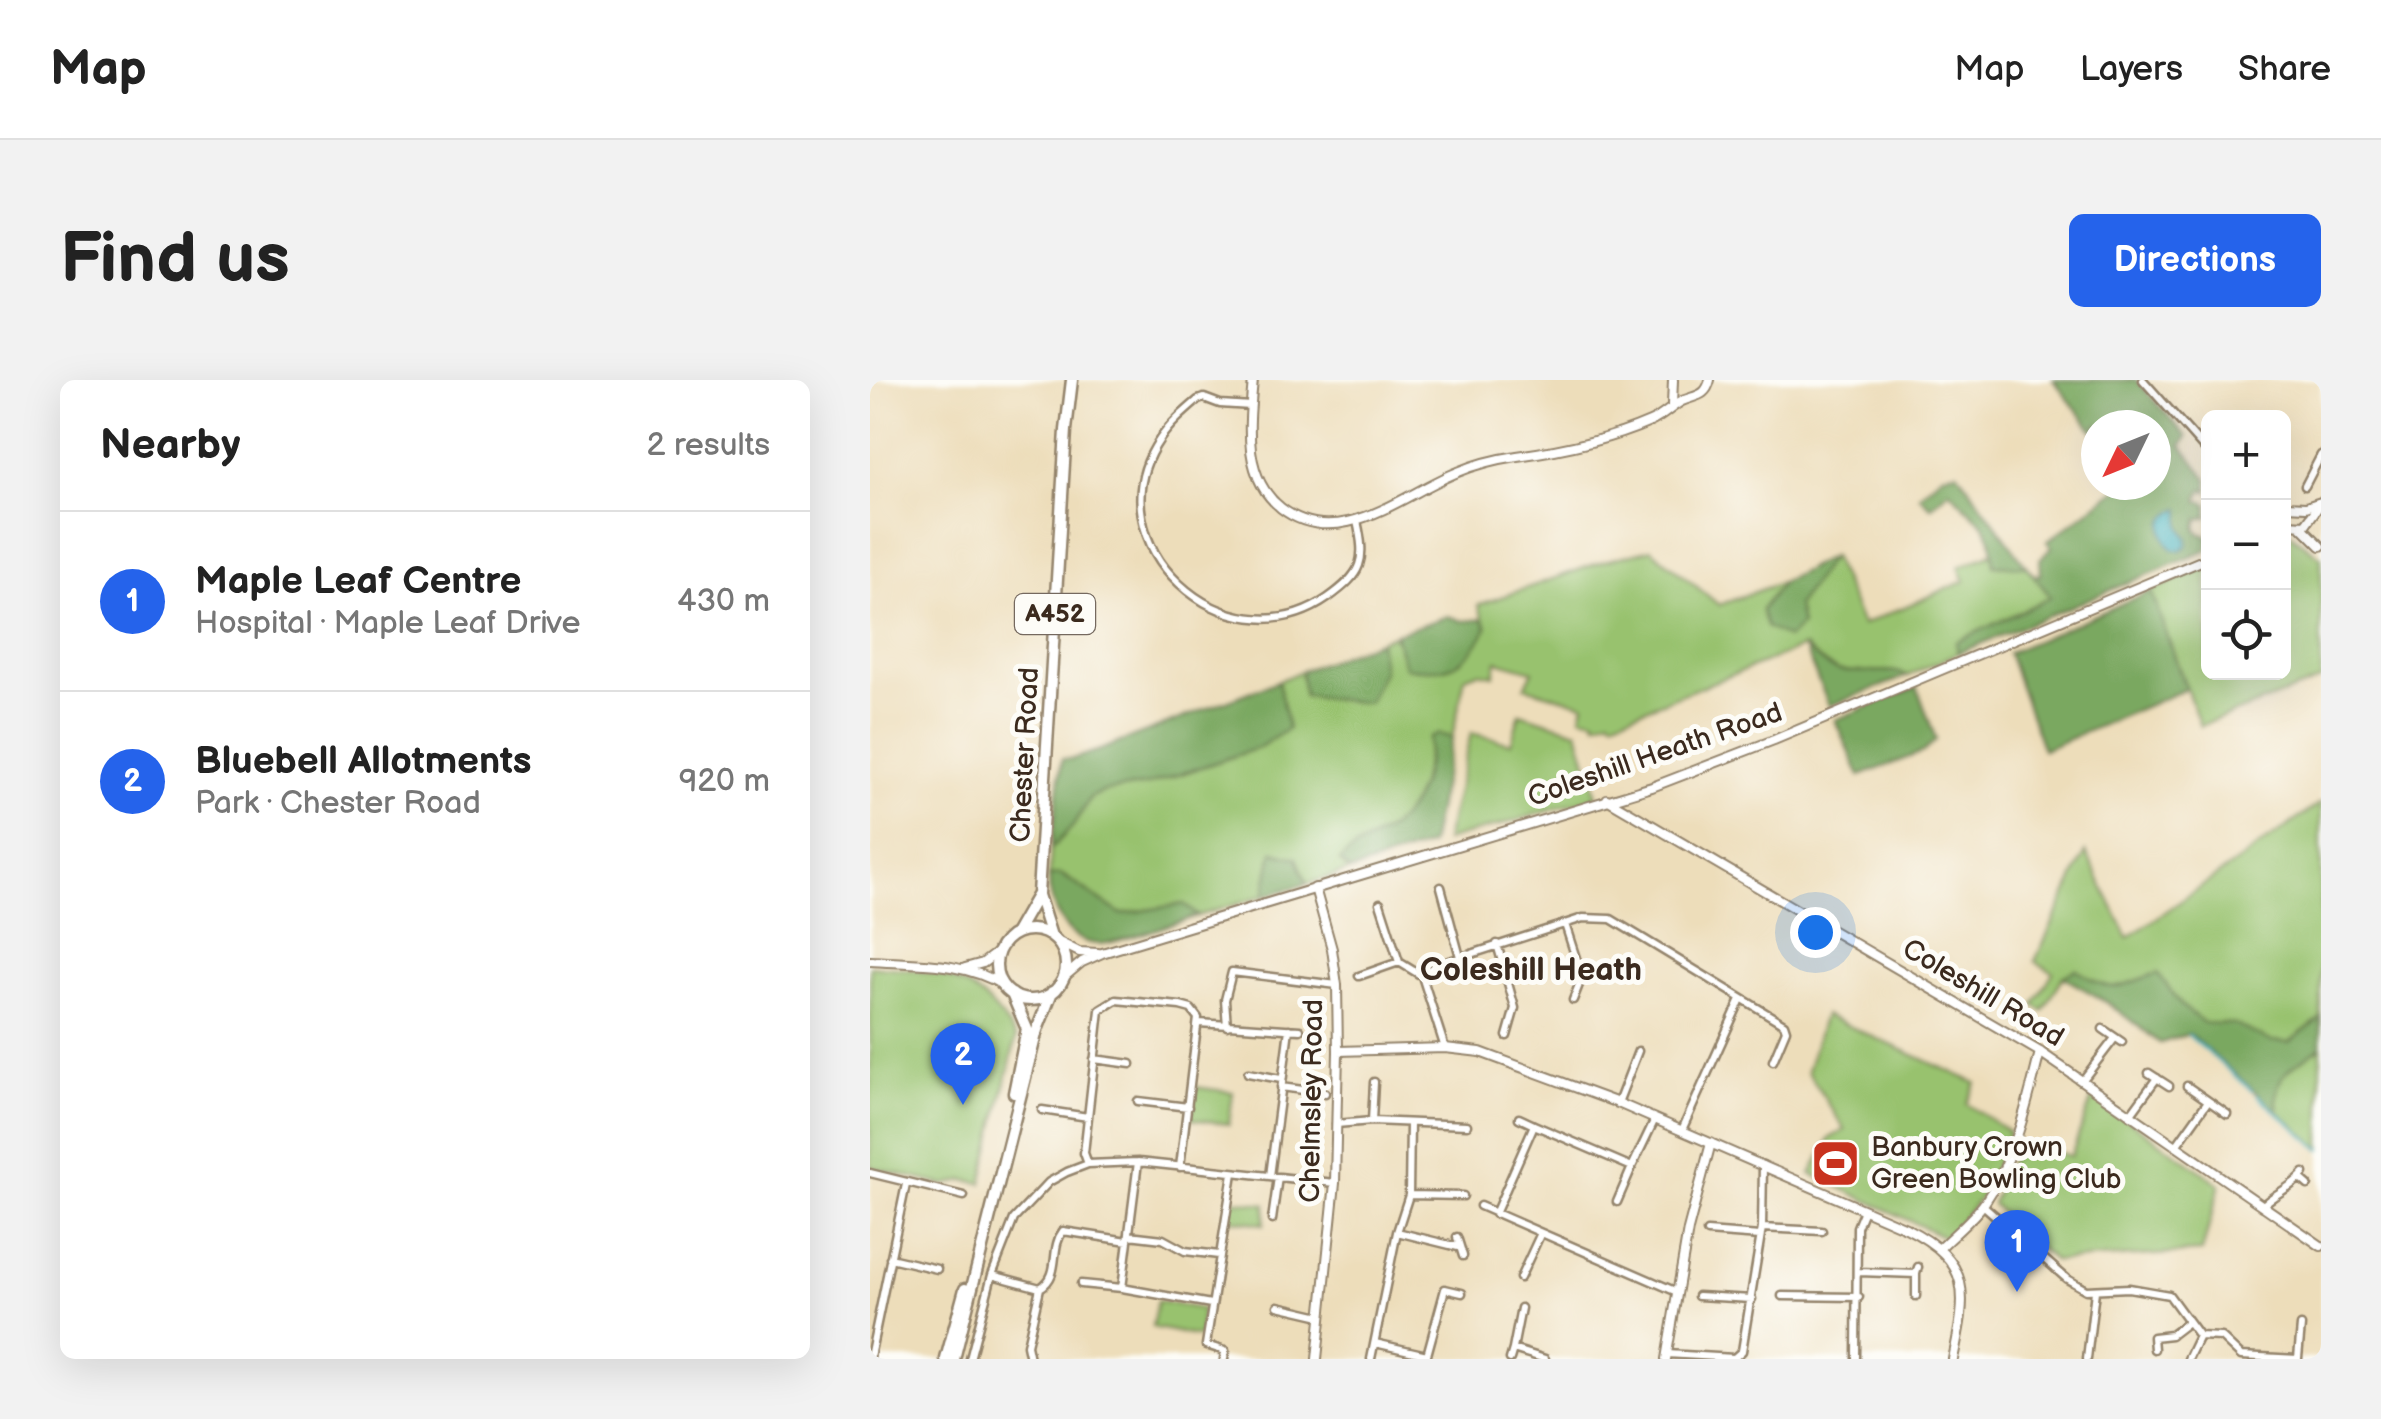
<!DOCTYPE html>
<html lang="en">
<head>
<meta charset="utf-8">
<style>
  body { margin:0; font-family:"Balsamiq Sans",sans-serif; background:#f2f2f2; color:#222 }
  .controls { position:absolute; right:30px; top:30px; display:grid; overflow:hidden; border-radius:15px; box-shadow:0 10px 40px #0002 }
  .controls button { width:90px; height:90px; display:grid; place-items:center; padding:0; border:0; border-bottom:2px solid #e0e0e0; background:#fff; color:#222; font:50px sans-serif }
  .compass { position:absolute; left:1211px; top:30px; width:90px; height:90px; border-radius:50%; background:#fff; box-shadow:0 10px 40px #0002; rotate:227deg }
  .you { position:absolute; left:945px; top:552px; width:35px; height:35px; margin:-25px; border:8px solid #fff; border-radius:50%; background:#1a73e8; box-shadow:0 0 0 15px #1a73e833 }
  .badge { display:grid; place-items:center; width:65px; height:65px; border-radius:50%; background:#2563eb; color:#fff; font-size:32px; font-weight:700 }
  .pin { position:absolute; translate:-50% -82px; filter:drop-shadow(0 2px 5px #0008) }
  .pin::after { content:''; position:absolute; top:52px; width:35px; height:30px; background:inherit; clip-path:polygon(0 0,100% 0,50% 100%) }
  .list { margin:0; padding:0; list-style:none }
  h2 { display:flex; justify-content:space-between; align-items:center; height:130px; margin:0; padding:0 40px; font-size:42px }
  h2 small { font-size:32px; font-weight:400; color:#767676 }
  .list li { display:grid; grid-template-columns:65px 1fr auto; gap:30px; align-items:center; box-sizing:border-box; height:180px; padding:0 40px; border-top:2px solid #e0e0e0 }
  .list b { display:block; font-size:38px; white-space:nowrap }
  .list p { margin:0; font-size:32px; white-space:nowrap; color:#767676 }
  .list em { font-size:32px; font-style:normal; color:#767676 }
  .icon { flex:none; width:55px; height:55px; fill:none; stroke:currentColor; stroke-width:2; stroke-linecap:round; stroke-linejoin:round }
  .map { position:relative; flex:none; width:1451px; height:979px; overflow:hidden; border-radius:15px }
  header { display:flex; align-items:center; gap:60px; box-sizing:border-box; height:140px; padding:0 50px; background:#fff; border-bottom:2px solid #e0e0e0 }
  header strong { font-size:48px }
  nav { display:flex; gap:55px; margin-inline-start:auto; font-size:35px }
  .intro { display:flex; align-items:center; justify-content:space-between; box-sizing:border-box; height:240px; padding:0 60px }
  h1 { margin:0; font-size:70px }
  .button { padding:25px 45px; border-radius:15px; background:#2563eb; color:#fff; font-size:35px; font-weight:700 }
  main { display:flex; gap:60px; padding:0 60px }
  aside { flex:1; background:#fff; border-radius:15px; box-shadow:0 10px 40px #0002 }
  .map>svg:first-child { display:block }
</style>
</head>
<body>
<header>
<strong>Map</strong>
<nav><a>Map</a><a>Layers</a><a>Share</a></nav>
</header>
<div class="intro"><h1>Find us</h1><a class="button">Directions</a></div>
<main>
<aside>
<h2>Nearby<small>2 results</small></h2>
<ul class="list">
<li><span class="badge">1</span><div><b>Maple Leaf Centre</b><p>Hospital · Maple Leaf Drive</p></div><em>430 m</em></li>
<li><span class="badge">2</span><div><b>Bluebell Allotments</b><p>Park · Chester Road</p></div><em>920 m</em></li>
</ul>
</aside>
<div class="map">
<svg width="1451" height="979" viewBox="0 0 1451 979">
  <rect width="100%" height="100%" fill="#fdfcf7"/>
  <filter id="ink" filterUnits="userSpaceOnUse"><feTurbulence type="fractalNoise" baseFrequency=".01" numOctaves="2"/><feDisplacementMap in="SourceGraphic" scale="20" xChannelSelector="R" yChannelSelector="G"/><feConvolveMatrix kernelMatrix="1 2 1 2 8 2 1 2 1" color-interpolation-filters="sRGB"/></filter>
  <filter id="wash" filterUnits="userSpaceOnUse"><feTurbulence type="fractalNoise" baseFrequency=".0048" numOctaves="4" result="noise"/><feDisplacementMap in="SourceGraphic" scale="40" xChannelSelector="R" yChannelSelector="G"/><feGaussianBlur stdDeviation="2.25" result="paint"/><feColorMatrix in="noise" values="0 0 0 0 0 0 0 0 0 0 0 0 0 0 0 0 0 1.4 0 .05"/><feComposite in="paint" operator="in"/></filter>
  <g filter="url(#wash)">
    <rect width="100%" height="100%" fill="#edddba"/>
    <path fill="#98c26e" stroke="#6a7646" stroke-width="2.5" d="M1419 153 1451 177V300L1330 346 1281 211 1338 186V292H1414V154Z
      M781 169 849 225 912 202 909 210 927 225 962 176 992 245 1095 201 1089 187 1122 173 1125 185 1156 186 1181 217 1087 262 1088 273 1038 296C1018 286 990 296 967 290 955 286 944 275 934 267L743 341 741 338 726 343V339L711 336 714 324 655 307 663 291 627 281 624 295 608 292 595 297 582 358 569 354 559 358C557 390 549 424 523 446 504 461 490 460 470 482L480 491 437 504 427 479 404 472 394 516 327 536 314 524 251 534 191 494 179 496 181 469 203 446 221 417 235 411 278 405 388 368 417 349 408 301 431 291 434 316 513 291 509 261 525 254V259L617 248 608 225 734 181Z
      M650 333 708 351 727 417 575 461 601 353 641 363Z
      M1451 423V769L1319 654 1290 663 1237 622 1193 597 1173 631 1164 625 1183 592 1165 581 1216 472 1258 558Z
      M0 586C70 592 107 594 146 658L112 803 94 800 74 805 0 787Z
      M954 635 1106 703 1097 724 1139 752 1115 812 1076 858 941 794 960 758 975 750 937 691Z
      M325 707 363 712 359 744 321 739Z
      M1223 716 1350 804 1332 872 1184 881 1122 824 1148 762 1201 776Z
      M361 820 396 824 394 844 358 839Z
      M287 921 332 929 330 957 282 947Z"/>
    <path fill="#7aa861" stroke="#5a6940" stroke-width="2.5" d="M1183 0H1266L1317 57 1312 66 1338 100V112L1333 110 1328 120 1338 124V137L1329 139 1326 148 1329 153 1338 156V170L1088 273 1086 262 1181 217 1156 186 1124 185 1121 159 1114 145 1079 110 1061 127 1049 115 1072 95 1087 91 1156 186 1164 195H1171L1170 179 1182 167 1177 162 1252 105H1286V45H1226V54Z
      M962 176 927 225 931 245 918 258 896 247 891 230 912 202Z
      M1281 211 1316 309 1173 370 1138 273Z
      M578 236 593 241 614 239 617 248C596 287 578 294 535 287L525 254Z
      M509 261 513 291 498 323 434 316 431 291Z
      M934 267C944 275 955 287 967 290 990 296 1018 286 1038 296L959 326Z
      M408 301 418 349 388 368 278 405 235 411 221 417 203 446 181 469 192 379H202L230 370Z
      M1047 307 1066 360 1053 372 990 396 965 340Z
      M569 354 582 358 560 465 480 491 470 481C489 461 505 461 523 446 548 425 559 390 559 358Z
      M403 472 427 478 437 504 394 516Z
      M190 494 251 534 314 524 327 536C306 542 247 564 229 564 195 563 178 525 179 496Z
      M1206 589C1245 617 1246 606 1288 593L1312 626 1334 643 1364 644 1400 661 1419 662 1451 638V667C1422 688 1401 692 1408 732L1319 654 1290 663 1237 622 1193 597Z"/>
    <path fill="#41b0bc" stroke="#3e6d6d" stroke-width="2.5" d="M1311 129V146L1318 159 1317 166 1309 171 1302 169C1289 153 1289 135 1311 129Z"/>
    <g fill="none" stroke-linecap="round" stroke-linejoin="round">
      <path stroke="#41b0bc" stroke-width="2.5" d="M1318 655 1382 711
        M1387 715 1451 770"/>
    </g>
  </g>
  <g filter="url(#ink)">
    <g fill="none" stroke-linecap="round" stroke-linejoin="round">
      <defs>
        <path id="minor" d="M1273 0 1338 73
          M381 26 350 24 334 18 328 20C314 32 300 44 290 59 219 162 357 289 458 218 493 193 496 181 487 141
          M1435 106 1451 75
          M571 507 590 577
          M510 523 529 582
          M695 544 712 597 703 620
          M627 564 645 628 637 656
          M489 596 529 582 552 596 564 586 713 538 741 539 914 644 916 650 903 681
          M552 596 575 668
          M329 643 430 650
          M357 646 355 620 362 592 467 605
          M1233 649 1252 662
          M224 679 261 684
          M378 693 411 699
          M1279 693 1299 706
          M1212 701 1245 658
          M1317 706 1357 734
          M411 707 455 713
          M268 721 318 727
          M748 723 768 671
          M172 730 218 737
          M1260 735 1287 698
          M649 738 664 745
          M502 741 504 702
          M466 744 502 741 597 745
          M812 750 871 619
          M1306 766 1338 721
          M268 782 252 908 341 924
          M218 784 214 773 230 630 246 620 310 626 321 629 328 638 310 787
          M0 793 94 816
          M400 796 419 649
          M1430 798 1438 805
          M539 815 593 816
          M747 822 762 787
          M1113 825 1197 899 1216 910 1259 908 1299 915 1329 956 1318 979
          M610 826 807 912
          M1392 826C1406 812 1421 809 1434 793
          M625 834 664 745 762 787 785 739
          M402 840 408 797
          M892 848 952 851
          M527 852 588 867
          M837 852 890 856
          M259 855 293 859 315 871 349 875
          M587 857 593 876
          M20 878 67 889
          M989 892 1046 894 1048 887
          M122 895 170 908C192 895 179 869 193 851L258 861
          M650 898 670 855
          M211 904 252 908
          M828 916 882 919
          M912 916 989 917
          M1046 916V894
          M408 926 451 936
          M1329 956 1351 957 1371 976 1428 979
          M505 963 557 975 575 909 592 913
          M643 969 651 928
          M1284 969 1283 957 1301 955 1318 942
          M797 974 864 978 872 971 892 848 893 785
          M0 977 36 804
          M1428 978 1431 946
          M100 979 122 895 144 839 179 802 197 792 218 784 268 782 465 803
          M160 979 157 965 170 908
          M354 979 355 971 336 965 363 793
          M501 979 527 852 539 815 540 743
          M640 979 643 969 675 979
          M986 979 987 847 994 830
          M1217 979 1225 911"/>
        <path id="tertiary" d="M383 0C379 44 372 97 411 128 469 173 534 113 588 92 607 84 627 79 647 76 691 70 739 60 780 42 792 37 801 27 812 21 826 15 836 17 840 0
          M802 25 803 0
          M1414 129 1417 126 1436 127 1451 122
          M1414 140 1418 144 1435 145 1451 123
          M1431 146 1451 166
          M737 419 1170 672 1451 866
          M445 508 462 569 467 605 468 671 465 803 447 979
          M185 560 209 572 228 573
          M0 581C44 584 96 581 134 606
          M95 588 113 583 129 571
          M193 598 212 582 232 573 782 407 904 360 1338 178
          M468 671 575 668 610 672 748 723 1036 848C1103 882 1097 913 1083 979
          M1070 868C1085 853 1103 839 1115 822 1146 777 1157 723 1170 672
          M796 979 818 850 841 763"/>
        <path id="trunk" d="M168 515 181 556
          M126 585a35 35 0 1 1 70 0a35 35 0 1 1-70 0Z
          M145 554 168 514 196 50 202 0
          M142 614 157 649 144 713
          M76 979 95 909
          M84 979 167 650 182 612"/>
      </defs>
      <use href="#minor" stroke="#94846c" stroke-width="11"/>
      <use href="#tertiary" stroke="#94846c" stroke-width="12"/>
      <use href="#trunk" stroke="#94846c" stroke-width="15"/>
      <use href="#minor" stroke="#fff" stroke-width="6"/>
      <use href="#tertiary" stroke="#fff" stroke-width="8"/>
      <use href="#trunk" stroke="#fff" stroke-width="10"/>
    </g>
  </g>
  <defs>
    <symbol id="stadium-square" viewBox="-11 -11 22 22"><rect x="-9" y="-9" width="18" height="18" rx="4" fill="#c8321e" stroke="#fdfcf7"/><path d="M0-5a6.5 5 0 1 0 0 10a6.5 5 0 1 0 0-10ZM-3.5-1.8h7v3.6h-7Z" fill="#fff"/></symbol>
  </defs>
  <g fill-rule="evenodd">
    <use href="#stadium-square" x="938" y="756" width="55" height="55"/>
  </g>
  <g text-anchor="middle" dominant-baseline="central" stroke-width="10" stroke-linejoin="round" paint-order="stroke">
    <rect fill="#fdfcf7" stroke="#75695f" stroke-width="2.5" x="145" y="214" width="80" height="40" rx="8"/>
    <g font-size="25" font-weight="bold" fill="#3b2a1e">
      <text x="185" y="234">A452</text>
    </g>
    <g font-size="28" fill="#3b2a1e" stroke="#fdfcf7">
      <text transform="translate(155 375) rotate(-87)">Chester Road</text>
      <text transform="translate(785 375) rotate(-19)">Coleshill Heath Road</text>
      <text transform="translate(1113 613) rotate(31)">Coleshill Road</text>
      <text transform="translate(442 721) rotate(-89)">Chelmsley Road</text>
    </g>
    <g font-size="28" fill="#3b2a1e" stroke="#fdfcf7" text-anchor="start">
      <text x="1001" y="767">Banbury Crown<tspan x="1001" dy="32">Green Bowling Club</tspan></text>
    </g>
    <g font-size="32" font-weight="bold" fill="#3b2a1e" stroke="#fdfcf7">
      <text x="661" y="590">Coleshill Heath</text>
    </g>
  </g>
</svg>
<div class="controls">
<button>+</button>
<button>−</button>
<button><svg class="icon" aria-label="locate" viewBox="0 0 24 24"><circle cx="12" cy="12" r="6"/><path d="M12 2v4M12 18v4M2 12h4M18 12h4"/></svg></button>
</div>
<svg class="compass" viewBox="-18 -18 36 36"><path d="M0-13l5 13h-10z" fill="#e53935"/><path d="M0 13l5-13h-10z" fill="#767676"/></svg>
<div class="you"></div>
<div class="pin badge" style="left:1147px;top:912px">1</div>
<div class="pin badge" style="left:93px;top:725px">2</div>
</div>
</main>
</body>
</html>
